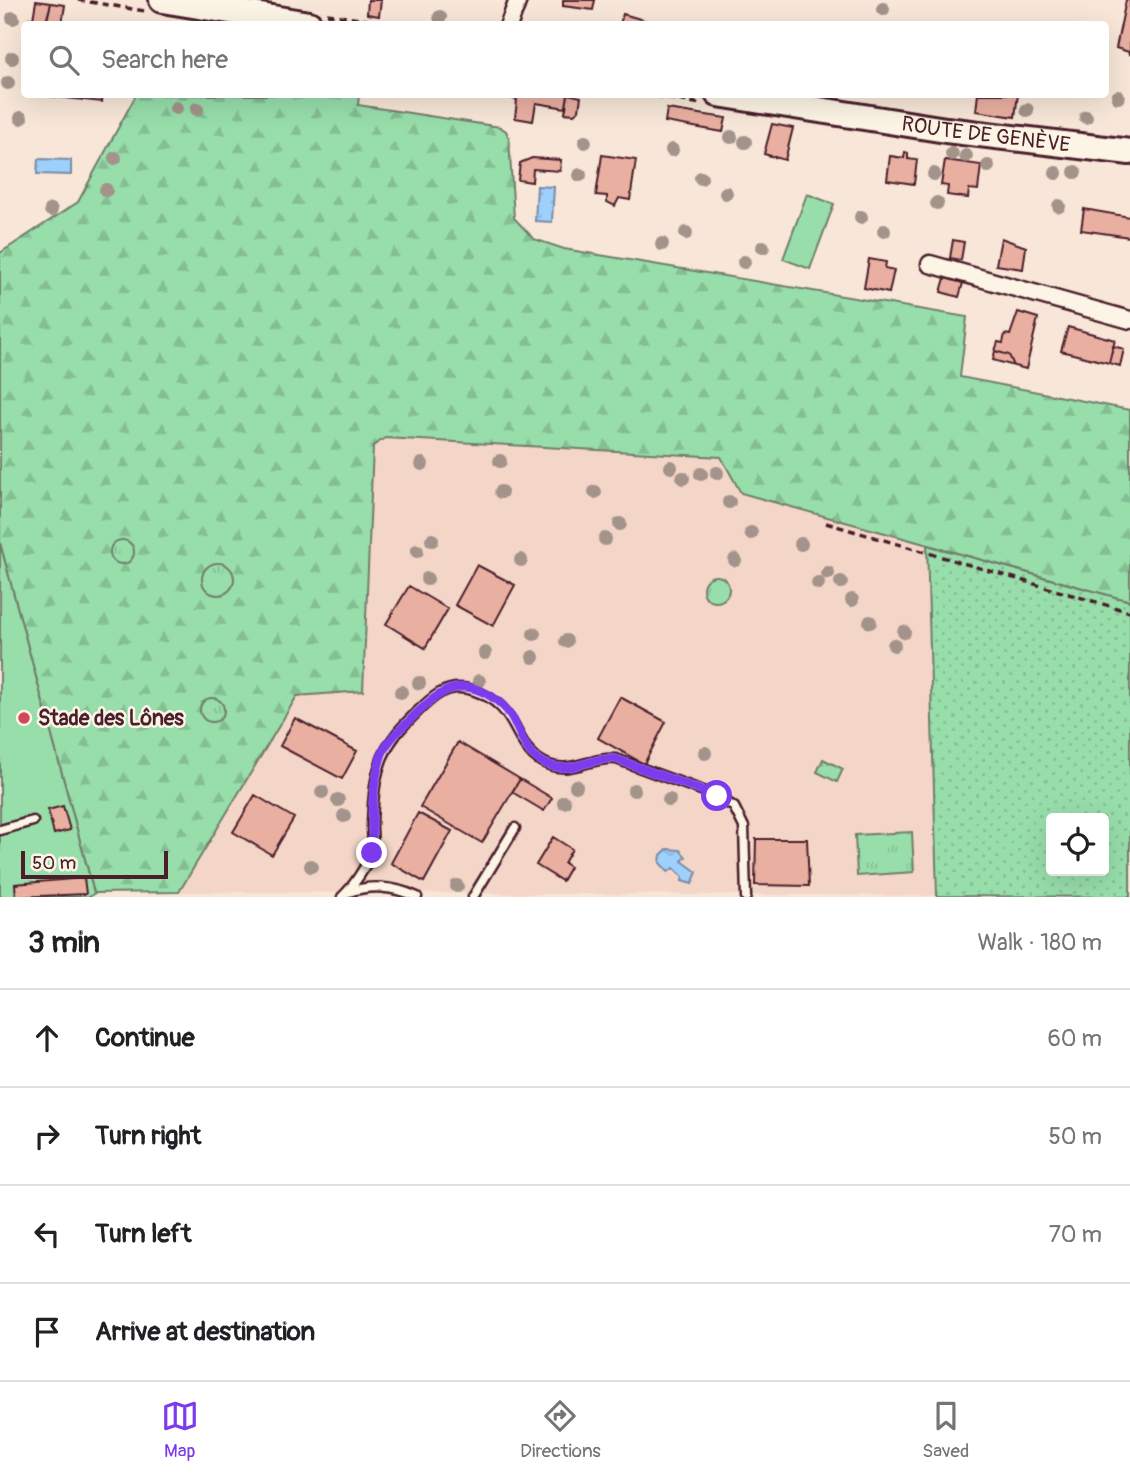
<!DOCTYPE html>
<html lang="en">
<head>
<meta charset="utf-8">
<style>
  body { margin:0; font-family:Pangolin,sans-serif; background:#f6f6f6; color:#202124 }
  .controls { position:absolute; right:21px; bottom:21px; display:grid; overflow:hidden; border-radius:7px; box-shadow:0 7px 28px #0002 }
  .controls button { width:63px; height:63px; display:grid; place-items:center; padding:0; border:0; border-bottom:2px solid #e0e0e0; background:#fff; color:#202124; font:35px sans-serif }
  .scale { position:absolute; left:21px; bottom:18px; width:147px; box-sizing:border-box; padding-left:7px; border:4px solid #4a1f2b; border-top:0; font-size:19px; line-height:24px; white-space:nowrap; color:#4a1f2b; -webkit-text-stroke:5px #fcf5e5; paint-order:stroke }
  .stop { position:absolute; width:21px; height:21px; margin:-16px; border:5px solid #7c3aed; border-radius:50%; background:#fff }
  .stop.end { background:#7c3aed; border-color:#fff; box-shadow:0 2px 7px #0008 }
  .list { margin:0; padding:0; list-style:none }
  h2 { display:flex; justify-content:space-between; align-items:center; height:91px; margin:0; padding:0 28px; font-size:30px }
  h2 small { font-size:23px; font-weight:400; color:#757577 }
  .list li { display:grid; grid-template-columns:46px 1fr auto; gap:21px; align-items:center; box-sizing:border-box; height:98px; padding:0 28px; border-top:2px solid #e0e0e0 }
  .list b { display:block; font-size:26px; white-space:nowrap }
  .list em { font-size:23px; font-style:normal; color:#757577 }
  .icon { flex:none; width:38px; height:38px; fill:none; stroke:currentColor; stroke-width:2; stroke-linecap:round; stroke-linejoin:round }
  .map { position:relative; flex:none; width:1130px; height:897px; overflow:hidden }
  .search { position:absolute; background:#fff; box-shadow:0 7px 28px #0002; left:21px; right:21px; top:21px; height:77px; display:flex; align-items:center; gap:18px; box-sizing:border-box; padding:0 24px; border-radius:7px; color:#757577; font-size:26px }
  .sheet { height:483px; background:#fff }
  nav { display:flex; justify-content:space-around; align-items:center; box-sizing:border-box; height:98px; border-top:2px solid #e0e0e0; background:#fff; font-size:19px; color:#757577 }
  nav a { display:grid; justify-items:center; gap:4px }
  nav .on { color:#7c3aed }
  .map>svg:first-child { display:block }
</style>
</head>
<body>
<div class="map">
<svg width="1130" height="897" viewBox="0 0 1130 897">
  <defs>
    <pattern id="grass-dots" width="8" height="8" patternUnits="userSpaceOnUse" patternTransform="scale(1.75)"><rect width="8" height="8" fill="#97deab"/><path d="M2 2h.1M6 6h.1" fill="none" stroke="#84be93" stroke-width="1.8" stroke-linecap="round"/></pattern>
    <pattern id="forest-firs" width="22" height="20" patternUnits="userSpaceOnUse" patternTransform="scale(1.75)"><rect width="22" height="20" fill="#97deab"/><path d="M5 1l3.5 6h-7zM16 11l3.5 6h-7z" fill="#84be93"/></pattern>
    <pattern id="park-tufts" width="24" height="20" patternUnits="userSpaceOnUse" patternTransform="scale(1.75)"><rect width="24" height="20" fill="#97deab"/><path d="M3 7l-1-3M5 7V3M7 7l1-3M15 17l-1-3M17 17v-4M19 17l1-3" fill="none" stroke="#84be93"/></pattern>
    <pattern id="water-ripples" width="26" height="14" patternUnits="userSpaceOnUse" patternTransform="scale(1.75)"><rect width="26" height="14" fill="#9dd0fa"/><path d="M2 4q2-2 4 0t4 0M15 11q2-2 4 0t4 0" fill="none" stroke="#89b2d6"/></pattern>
  </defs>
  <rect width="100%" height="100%" fill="#f8e7d8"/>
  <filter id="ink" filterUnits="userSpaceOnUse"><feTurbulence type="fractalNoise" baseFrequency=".0143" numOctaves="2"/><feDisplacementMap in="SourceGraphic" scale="14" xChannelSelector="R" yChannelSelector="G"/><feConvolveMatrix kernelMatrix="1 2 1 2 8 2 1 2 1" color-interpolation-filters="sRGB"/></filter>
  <g filter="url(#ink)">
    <path fill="#f4d6c8" d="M385 438 722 457 741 493 927 545 937 896 179 892 297 696 373 445Z"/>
    <path fill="url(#grass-dots)" stroke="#707e6b" stroke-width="2" fill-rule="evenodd" d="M927 545 1130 601V897L937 896ZM1051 818H1104V871H1051Z"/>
    <path fill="url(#forest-firs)" stroke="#707e6b" stroke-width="2" d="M136 95H359L358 105 500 127 506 131 509 138 514 218 534 239 564 249 967 317 960 377 1130 410V601L741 493 721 457 385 438 373 446 363 691 297 696 179 892 94 893 0 543V253L78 202Z"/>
    <path fill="url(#park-tufts)" stroke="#707e6b" stroke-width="2" d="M110 552a12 12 0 1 1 24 0a12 12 0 1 1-24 0Z
      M202 579a16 16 0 1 1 32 0a16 16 0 1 1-32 0Z
      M703 589a13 13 0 1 1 26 0a13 13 0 1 1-26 0Z
      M200 710a12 12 0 1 1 24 0a12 12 0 1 1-24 0Z
      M823 759 843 769 837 782 817 772Z
      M912 832 914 872 857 876 855 835Z"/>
    <path fill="#97deab" stroke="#707e6b" stroke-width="2" d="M807 194 834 204 810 269 783 259Z
      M0 543 94 893 90 897H0Z"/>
    <path fill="url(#water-ripples)" stroke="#7c89a7" stroke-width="2" d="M38 159 71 160V175L37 174Z
      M537 186 554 187 552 222 535 221Z
      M667 849 680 850 686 857 682 861 697 872 692 884 682 881 683 877 674 868 668 872 660 863 661 855Z"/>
    <path fill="#e9b0a2" stroke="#4a1f2b" stroke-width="2" d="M368 0H381L379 16 367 14Z
      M563 0H595L593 10 563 6Z
      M1126 0H1130V55L1129 52 1116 48Z
      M36 1 51 3 46 22 33 19Z
      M51 3 65 5 62 24H46Z
      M623 14 654 23V24H620Z
      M29 18 46 22V24H28Z
      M30 94H103L102 102Z
      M499 94H568L566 108 536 103 533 121 515 118 517 100Z
      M568 94 581 97 579 110 574 114 565 113Z
      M978 94H1018L1015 117 976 111Z
      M667 109 726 118 723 132 665 122Z
      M772 124 793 128 785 160 764 154Z
      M905 152 908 153V159L917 160 914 184 887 180 890 156 904 158Z
      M602 155 636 160 630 200 619 198 615 206 607 202V196L596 195Z
      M532 158 561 160 560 171 533 169 532 182 518 180 520 163Z
      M945 160 981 165 978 190 969 189 968 198 947 195 948 186 941 185Z
      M1084 209 1130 217V237L1081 230Z
      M1001 238 1026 247 1023 269 996 265Z
      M953 240 964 242 961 260 950 258Z
      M869 259 886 262 885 268 894 270 889 293 864 288Z
      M945 278 963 283 959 297 941 292Z
      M1018 312 1038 318 1026 369 1014 366 1009 355 995 351 998 342 1003 343 1005 334 1010 335Z
      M1068 327 1115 340 1109 363 1061 351Z
      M1113 346 1124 349 1120 366 1109 363Z
      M995 351 1009 355 1014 366 993 360Z
      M477 565 515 585 493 626 455 605Z
      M409 586 448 609 425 648 386 624Z
      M620 697 666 722 644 764 598 738Z
      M295 718 357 751 342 779 280 746Z
      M458 742 520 779 482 843 420 807Z
      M520 779 552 798 544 811 512 792Z
      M255 795 294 818 272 855 233 832Z
      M63 806 70 830 54 834 48 810Z
      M418 813 452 831 424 882 391 863Z
      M553 837 572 849 564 863 570 867 562 881 536 865Z
      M756 839H807L809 886 755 885Z
      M84 878 86 894 16 897 15 884Z"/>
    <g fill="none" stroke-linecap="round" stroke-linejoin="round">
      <defs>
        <path id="lane" d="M0 830 33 821
          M346 893C371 884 393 886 417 897
          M342 897C352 888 367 866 371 853 374 845 372 834 372 826 373 786 376 753 406 723 426 704 442 681 472 690 523 706 510 750 549 765 571 774 594 756 616 759L717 796 734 807 744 827 746 897
          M473 897 515 828"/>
        <path id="street" d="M509 24 518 0
          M930 264 1130 320"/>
        <g id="primary">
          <path d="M162 0 309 24"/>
          <path id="s1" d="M718 94 946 130 1130 152"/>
        </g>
      </defs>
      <use href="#lane" stroke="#4a1f2b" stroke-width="13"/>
      <use href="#street" stroke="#4a1f2b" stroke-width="21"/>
      <use href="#primary" stroke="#4a1f2b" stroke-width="30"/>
      <path stroke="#4a1f2b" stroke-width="3.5" stroke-dasharray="7 5" stroke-linecap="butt" d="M78 0 145 11
        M327 14 391 24
        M644 94 701 104
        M826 523 1130 612"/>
      <use href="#lane" stroke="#fcf5e5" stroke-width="8"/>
      <use href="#street" stroke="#fcf5e5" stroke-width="16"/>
      <use href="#primary" stroke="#fcf5e5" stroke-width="24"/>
    </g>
    <g fill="#a3938a">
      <circle cx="883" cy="9" r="7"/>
      <circle cx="440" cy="17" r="7"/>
      <circle cx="13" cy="18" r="7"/>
      <circle cx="12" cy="58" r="7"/>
      <circle cx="8" cy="83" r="7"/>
      <circle cx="1118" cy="97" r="7"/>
      <circle cx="176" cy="108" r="7"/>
      <circle cx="197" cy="109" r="7"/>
      <circle cx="1027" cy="110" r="7"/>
      <circle cx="1086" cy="117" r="7"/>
      <circle cx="21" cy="118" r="7"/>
      <circle cx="731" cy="137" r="7"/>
      <circle cx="585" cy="142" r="7"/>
      <circle cx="745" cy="142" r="7"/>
      <circle cx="672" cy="150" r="7"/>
      <circle cx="952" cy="154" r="7"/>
      <circle cx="966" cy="156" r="7"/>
      <circle cx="115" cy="158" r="7"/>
      <circle cx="988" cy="166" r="7"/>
      <circle cx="1075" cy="172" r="7"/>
      <circle cx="1056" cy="173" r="7"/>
      <circle cx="934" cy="174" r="7"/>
      <circle cx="580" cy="175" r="7"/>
      <circle cx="701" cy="178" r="7"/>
      <circle cx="106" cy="190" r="7"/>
      <circle cx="726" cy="193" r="7"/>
      <circle cx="937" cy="203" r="7"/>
      <circle cx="1059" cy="206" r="7"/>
      <circle cx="51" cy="210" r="7"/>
      <circle cx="861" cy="217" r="7"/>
      <circle cx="884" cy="231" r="7"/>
      <circle cx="686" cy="233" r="7"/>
      <circle cx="662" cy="244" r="7"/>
      <circle cx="763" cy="247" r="7"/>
      <circle cx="744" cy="262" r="7"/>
      <circle cx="500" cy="461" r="7"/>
      <circle cx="422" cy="464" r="7"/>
      <circle cx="671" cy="467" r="7"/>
      <circle cx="717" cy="473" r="7"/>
      <circle cx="701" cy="474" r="7"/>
      <circle cx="683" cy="478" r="7"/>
      <circle cx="501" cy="492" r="7"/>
      <circle cx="595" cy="492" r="7"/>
      <circle cx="729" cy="502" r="7"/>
      <circle cx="620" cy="524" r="7"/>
      <circle cx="751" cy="533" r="7"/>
      <circle cx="605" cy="539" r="7"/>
      <circle cx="432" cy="540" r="7"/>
      <circle cx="801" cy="544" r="7"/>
      <circle cx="417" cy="551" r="7"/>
      <circle cx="521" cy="560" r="7"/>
      <circle cx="735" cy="560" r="7"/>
      <circle cx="828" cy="573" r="7"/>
      <circle cx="427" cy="579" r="7"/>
      <circle cx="841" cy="582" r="7"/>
      <circle cx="818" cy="583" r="7"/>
      <circle cx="852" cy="600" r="7"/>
      <circle cx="870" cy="622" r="7"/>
      <circle cx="904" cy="632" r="7"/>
      <circle cx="534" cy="634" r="7"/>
      <circle cx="566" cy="641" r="7"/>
      <circle cx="894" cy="645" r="7"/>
      <circle cx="485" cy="653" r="7"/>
      <circle cx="533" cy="657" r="7"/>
      <circle cx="479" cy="681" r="7"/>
      <circle cx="419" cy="683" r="7"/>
      <circle cx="401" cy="692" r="7"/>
      <circle cx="705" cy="753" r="7"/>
      <circle cx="576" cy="786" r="7"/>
      <circle cx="634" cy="790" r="7"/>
      <circle cx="322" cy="792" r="7"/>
      <circle cx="338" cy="800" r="7"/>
      <circle cx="669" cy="800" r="7"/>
      <circle cx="564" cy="802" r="7"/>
      <circle cx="344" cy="816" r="7"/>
      <circle cx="311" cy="866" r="7"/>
      <circle cx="457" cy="886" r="7"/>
    </g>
  </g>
  <g fill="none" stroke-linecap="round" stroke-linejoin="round" filter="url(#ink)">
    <path stroke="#7c3aed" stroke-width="9" d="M372 853C372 820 371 788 381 757 385 743 399 730 410 720 439 691 462 671 501 704 523 723 517 753 549 765 571 774 594 756 616 759L717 796"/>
  </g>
  <circle fill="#d1495b" stroke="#fcf5e5" stroke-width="2.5" cx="24" cy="718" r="7"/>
  <g text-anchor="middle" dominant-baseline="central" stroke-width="5" stroke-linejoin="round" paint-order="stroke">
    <g font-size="21" fill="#4a1f2b" stroke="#fcf5e5">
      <text stroke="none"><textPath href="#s1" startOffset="271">ROUTE DE GENÈVE</textPath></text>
    </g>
    <g font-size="21" font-weight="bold" fill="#4a1f2b" stroke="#fcf5e5" text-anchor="start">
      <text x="38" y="718">Stade des Lônes</text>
    </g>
  </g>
</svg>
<div class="controls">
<button><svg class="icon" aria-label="locate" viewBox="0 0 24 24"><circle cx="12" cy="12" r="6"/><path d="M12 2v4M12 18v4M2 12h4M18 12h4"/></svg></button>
</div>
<div class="scale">50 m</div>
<div class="stop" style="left:717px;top:796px"></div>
<div class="stop end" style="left:372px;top:853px"></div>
<div class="search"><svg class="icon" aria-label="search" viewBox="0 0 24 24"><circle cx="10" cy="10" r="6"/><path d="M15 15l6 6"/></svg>Search here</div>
</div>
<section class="sheet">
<h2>3 min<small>Walk · 180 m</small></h2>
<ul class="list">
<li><svg class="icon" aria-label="ahead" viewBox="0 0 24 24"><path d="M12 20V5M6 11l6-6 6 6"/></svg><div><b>Continue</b></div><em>60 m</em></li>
<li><svg class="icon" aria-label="right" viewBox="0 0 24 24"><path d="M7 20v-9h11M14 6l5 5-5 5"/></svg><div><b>Turn right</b></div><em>50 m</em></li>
<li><svg class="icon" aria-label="left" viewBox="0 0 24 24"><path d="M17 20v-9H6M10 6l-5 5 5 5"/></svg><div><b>Turn left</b></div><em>70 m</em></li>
<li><svg class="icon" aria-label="arrive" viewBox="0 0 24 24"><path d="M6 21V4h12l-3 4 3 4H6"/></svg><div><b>Arrive at destination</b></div></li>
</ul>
</section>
<nav>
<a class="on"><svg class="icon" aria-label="map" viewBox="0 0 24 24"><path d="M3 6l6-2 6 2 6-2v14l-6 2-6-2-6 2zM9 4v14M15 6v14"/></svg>Map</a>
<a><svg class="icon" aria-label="directions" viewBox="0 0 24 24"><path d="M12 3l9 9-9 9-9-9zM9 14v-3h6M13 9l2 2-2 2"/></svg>Directions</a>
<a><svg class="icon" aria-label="saved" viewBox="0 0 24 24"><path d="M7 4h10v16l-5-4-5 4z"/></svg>Saved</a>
</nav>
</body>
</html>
